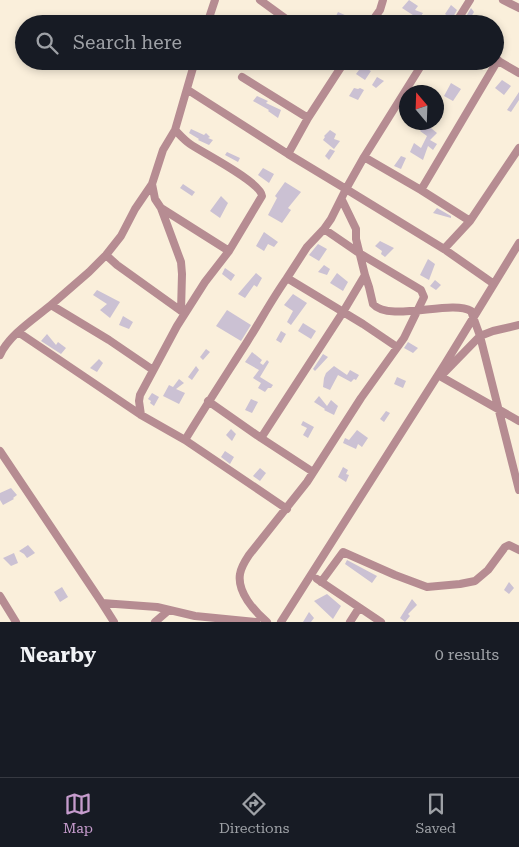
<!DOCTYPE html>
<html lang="en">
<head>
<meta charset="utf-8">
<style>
  body { margin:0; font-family:"Roboto Serif",serif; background:#20242c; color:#f1f3f6 }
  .compass { position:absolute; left:399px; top:85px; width:45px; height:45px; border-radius:50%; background:#171b24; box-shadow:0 2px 8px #0003; rotate:341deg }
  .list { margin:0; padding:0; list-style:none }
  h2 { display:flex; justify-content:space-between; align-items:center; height:65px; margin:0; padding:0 20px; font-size:21px }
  h2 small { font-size:16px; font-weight:400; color:#9ea1a6 }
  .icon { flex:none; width:28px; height:28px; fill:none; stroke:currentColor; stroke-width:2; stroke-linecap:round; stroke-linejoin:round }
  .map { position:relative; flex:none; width:519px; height:622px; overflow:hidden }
  .search { position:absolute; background:#171b24; box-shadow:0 2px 8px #0003; left:15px; right:15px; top:15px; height:55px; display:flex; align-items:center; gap:12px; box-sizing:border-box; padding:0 18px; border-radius:28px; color:#9ea1a6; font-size:19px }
  .sheet { height:155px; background:#171b24 }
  nav { display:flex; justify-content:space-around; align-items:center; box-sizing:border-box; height:70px; border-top:1px solid #363941; background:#171b24; font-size:14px; color:#9ea1a6 }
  nav a { display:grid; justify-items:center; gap:2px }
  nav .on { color:#c69ccd }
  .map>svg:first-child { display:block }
</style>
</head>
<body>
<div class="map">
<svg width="519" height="622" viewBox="0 0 519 622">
  <rect width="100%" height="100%" fill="#faefdb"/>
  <path fill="#cbc1d3" d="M409 0 418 6 415 10 423 13 419 19 402 8Z
    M451 5 457 10 452 19 445 14Z
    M471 8 474 12 468 22 464 20Z
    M338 12 347 16 342 24 334 20Z
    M495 27 501 31 499 34 502 36 495 47Z
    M353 61 371 71 365 80 356 74 359 70 351 65Z
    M377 77 384 81 376 88 372 85Z
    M502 80 511 86 504 95 495 88Z
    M451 83 461 89 453 101 444 96Z
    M354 88 358 89 360 88 364 90 358 100 349 96Z
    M519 92V100L511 112 507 110Z
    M257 96 268 101 266 103 281 110 278 118 268 111 269 110 253 101Z
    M426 124 437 133 430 140 437 144 433 150 428 146 423 160 410 152 414 143 421 148 427 136 420 131Z
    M191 129 204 135 206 133 210 137 208 138 213 140 209 145 198 140 199 139 189 133Z
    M330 130 336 134 334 139 340 141 334 149 323 140 325 137 324 136Z
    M330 149 335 151 329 160 325 156Z
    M227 152 240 158 238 162 225 155Z
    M401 156 406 158 401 169 394 166Z
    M263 168 274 174 269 183 258 175Z
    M285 182 301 192 288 208 291 210 282 223 268 215 277 198 275 196Z
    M183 184 195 192 192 196 180 188Z
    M221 196 228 203 220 218 210 211Z
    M437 208 451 216V218L433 213Z
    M264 232 278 242 274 247 268 244 264 251 256 246Z
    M380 241 394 248 385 257 381 254 382 251 375 246Z
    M318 244 327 249 319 261 309 255Z
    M428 259 435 264 429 280 420 275Z
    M324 265 330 269 327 275 318 272Z
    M225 268 235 275 231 281 222 274Z
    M256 273 262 278 257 287 254 285 245 298 238 294Z
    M337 273 348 282 343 291 330 283Z
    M435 280 441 285 436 290 430 286Z
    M97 290 120 302 110 318 100 310 107 304 93 295Z
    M293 294 307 303 291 325 287 322 293 311 284 305Z
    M227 310 251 325 241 341 216 326Z
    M123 316 133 322 129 329 119 325Z
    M303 323 316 331 311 339 298 331Z
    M281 331 286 334 281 343 276 340Z
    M47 334 56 345 58 342 66 348 61 354 41 341Z
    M408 342 418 348 413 353 404 348Z
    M206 349 210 352 203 360 200 357Z
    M252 352 262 360 260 363 263 365 267 360 269 362 260 377 273 385 271 388H268L265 392 258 388 261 383 253 378 259 370 245 362Z
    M323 354 328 357 315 371 313 369Z
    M99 359 103 363 97 372 90 368Z
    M196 366 199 370 192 380 188 377Z
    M334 366 347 375 350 370 359 375 356 380 354 379 351 382 338 375 330 390 323 387 324 378 326 373Z
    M397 377 406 381 403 388 394 384Z
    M179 379 184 383 176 389 185 393 179 404 163 396 169 385 173 387Z
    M152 393 159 397 154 406 150 403 151 401 148 399Z
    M319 396 327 406 331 400 338 406 334 415 324 410 325 409 314 402Z
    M251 399 258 402 252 413 245 410Z
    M386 411 390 413 384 422 380 419Z
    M303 421 314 427 308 438 303 435 307 428 301 425Z
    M231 429 236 434 232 441 226 435Z
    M357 430 368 438 362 447 358 444 356 449 343 443 345 438 349 440Z
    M225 451 234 457 230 464 221 457Z
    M343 467 348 470 346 474 349 475 346 482 338 477Z
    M260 468 266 473 260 481 253 476Z
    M11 488 17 495 13 498 14 499 3 505 0 500V493Z
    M28 545 35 553 27 558 24 554 19 551Z
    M14 553 18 563 11 566 3 558Z
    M347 560 377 576 372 583 345 564Z
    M509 582 514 588 509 594 504 590Z
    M62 587 68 597 60 602 54 592Z
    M327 594 341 606 333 619 314 601Z
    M412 599 417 605 408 614 410 616 405 622 400 618Z
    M309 612 314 618 311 622H303Z"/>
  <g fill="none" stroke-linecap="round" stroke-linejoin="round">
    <path stroke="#b68c92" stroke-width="8" d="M260 0 293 24
      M503 0 519 8
      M207 24 215 0
      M370 24 380 10 383 0
      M455 24 470 0
      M495 59 519 73
      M195 61 175 130 163 150 152 184 155 199 161 208 229 251
      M242 77 308 118
      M188 90 288 154 346 189 364 157 424 61
      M288 154 308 118 345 61
      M364 157 421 190 498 60
      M421 190 470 221
      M161 208 181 262 182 274 181 311
      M444 249 470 221 519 148
      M106 255 117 265 184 313
      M365 275 369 287 373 304C389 323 452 299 471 311L480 336 519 490
      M287 278 307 247 324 229 331 219 346 189 444 249 494 284
      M51 305 89 272 106 255 121 236 135 209 152 184
      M18 332 141 415 185 440 287 509
      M0 355C9 335 34 319 51 305L109 340 153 370
      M438 375 519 421
      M441 376 480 336 493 331 519 325
      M208 401 261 438 343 312 365 275 356 239V229L342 200
      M141 415 139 401 140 395 177 326 205 282 229 251 262 196C261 182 203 153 190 144 184 140 180 135 175 130
      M261 438 313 472
      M185 440C205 407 226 375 247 342 261 320 272 299 287 278L363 324 397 347
      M0 451 102 603 157 607 195 616 256 622
      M317 579 381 622
      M321 582 343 552 395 575 427 587 460 584 475 581 488 570 505 547 509 545 519 550
      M0 596 16 622
      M102 603 114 622
      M155 622 169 610
      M267 622C254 611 237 592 240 574 241 567 245 561 249 555L307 482 361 398 404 338 424 297 421 290 359 253 324 229
      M281 622 445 364 519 243
      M350 622 359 608"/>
  </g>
</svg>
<svg class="compass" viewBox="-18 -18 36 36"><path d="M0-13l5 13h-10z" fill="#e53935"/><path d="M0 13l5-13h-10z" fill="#9ea1a6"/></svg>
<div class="search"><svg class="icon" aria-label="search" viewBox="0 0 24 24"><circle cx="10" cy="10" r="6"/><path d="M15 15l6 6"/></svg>Search here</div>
</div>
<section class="sheet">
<h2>Nearby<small>0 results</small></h2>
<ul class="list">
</ul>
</section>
<nav>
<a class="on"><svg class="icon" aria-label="map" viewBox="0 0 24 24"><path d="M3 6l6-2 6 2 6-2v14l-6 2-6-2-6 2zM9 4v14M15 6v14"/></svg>Map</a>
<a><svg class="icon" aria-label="directions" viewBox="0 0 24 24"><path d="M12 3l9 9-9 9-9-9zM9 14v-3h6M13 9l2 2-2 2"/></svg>Directions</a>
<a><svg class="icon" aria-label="saved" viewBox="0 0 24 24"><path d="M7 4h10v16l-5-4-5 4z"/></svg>Saved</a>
</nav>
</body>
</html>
